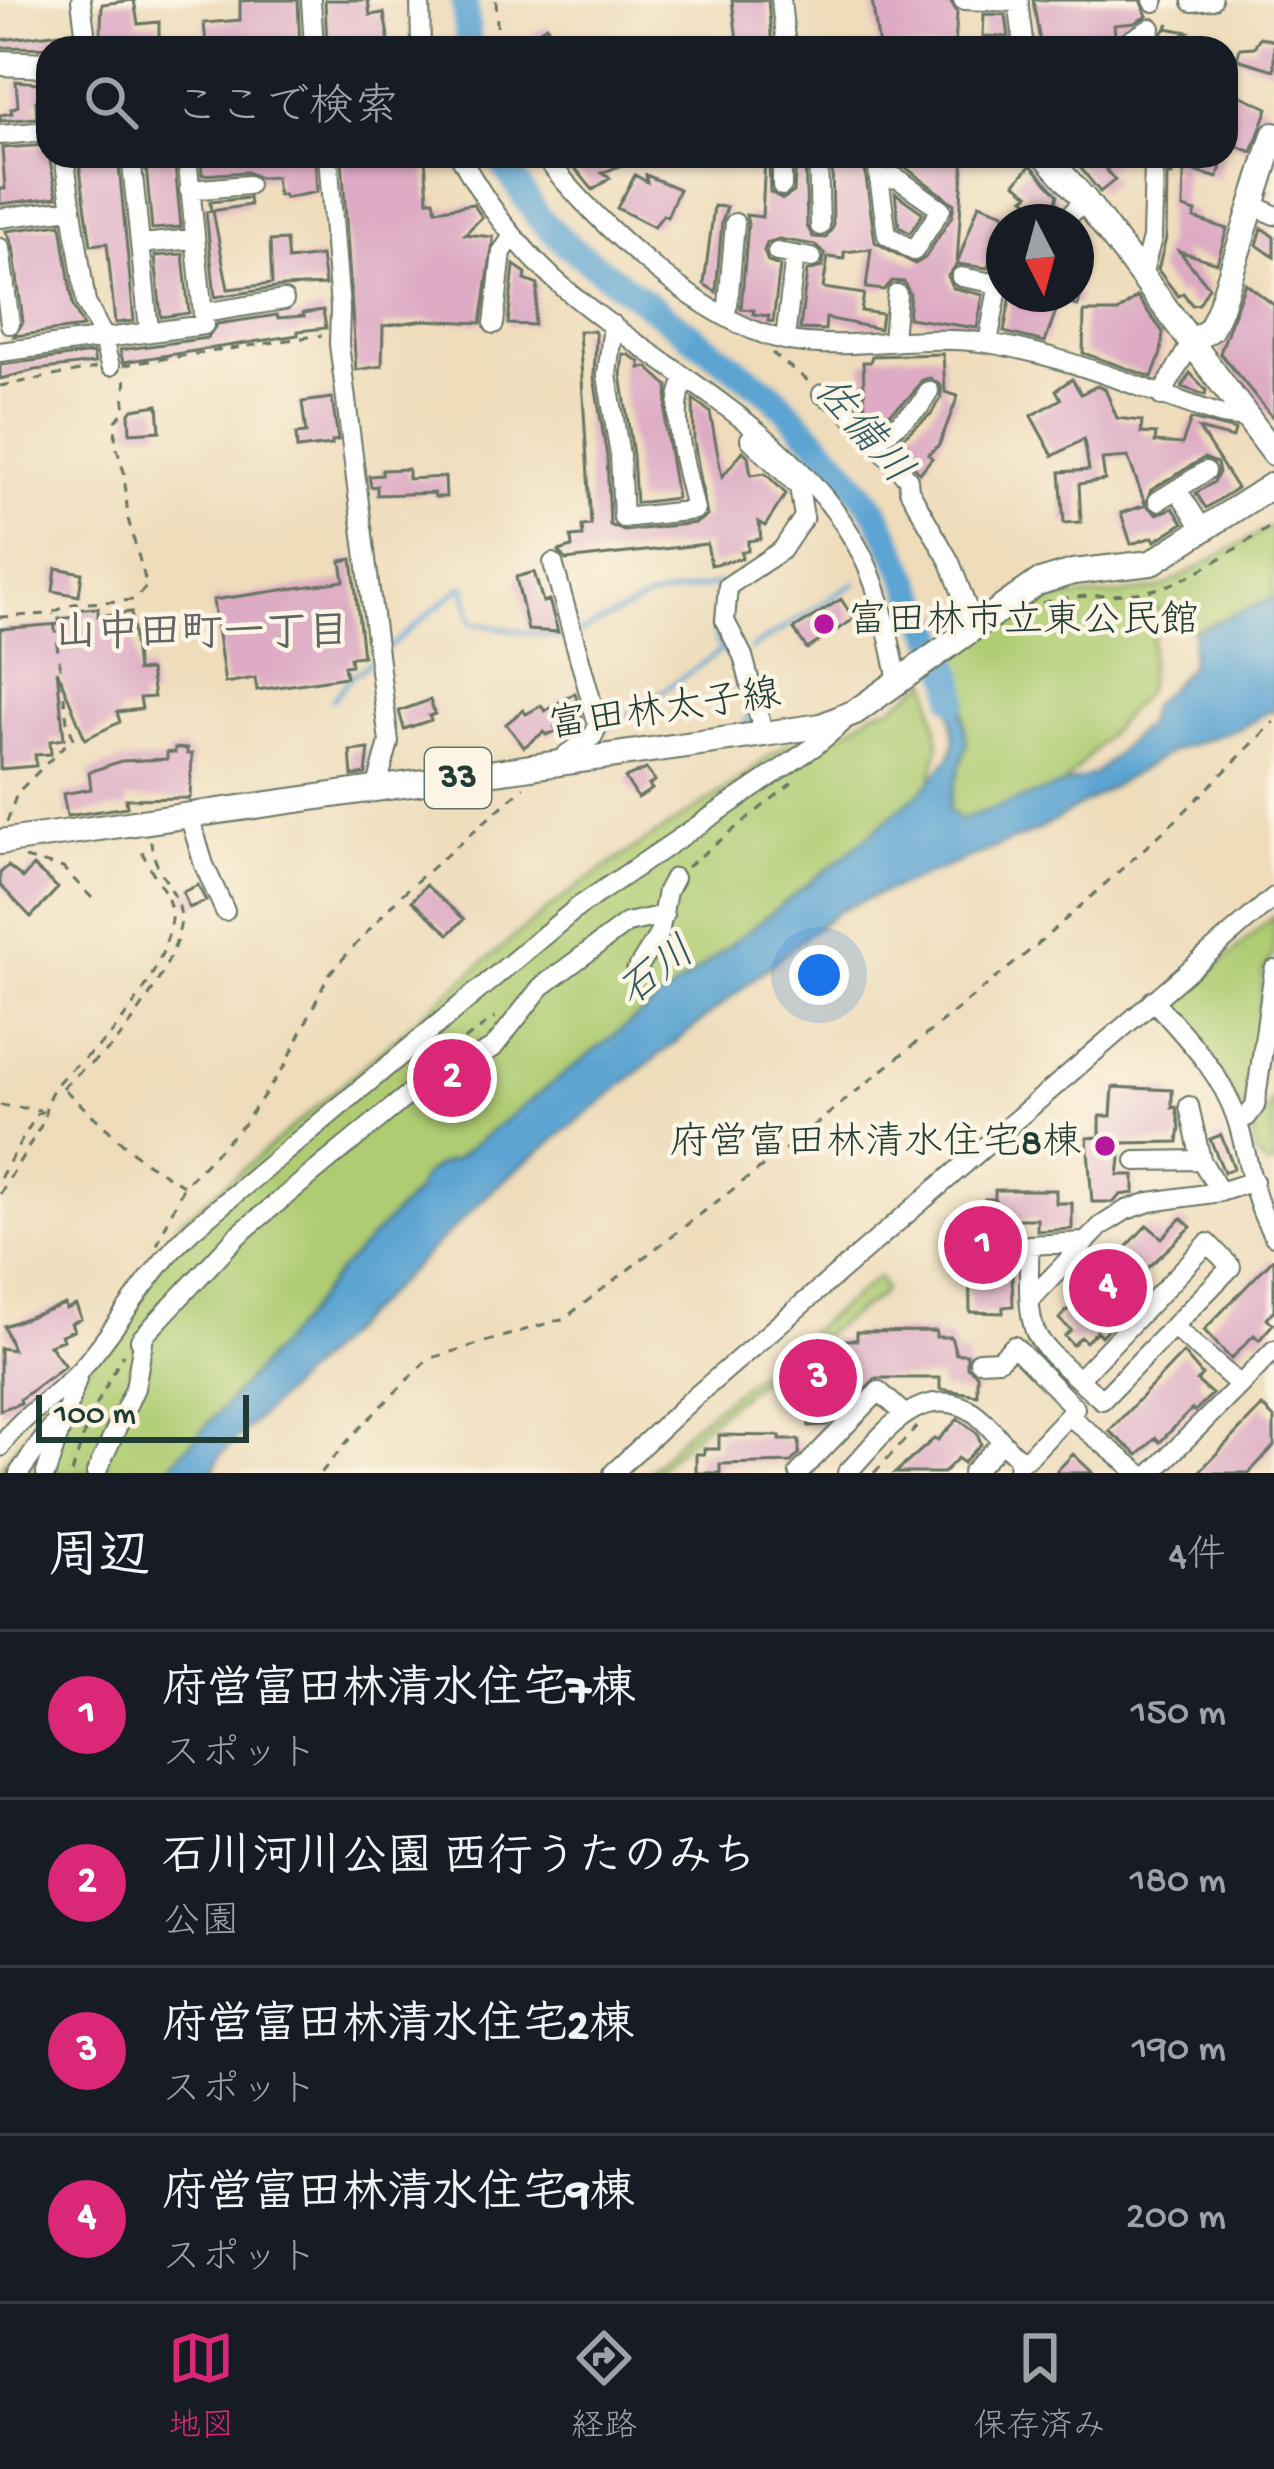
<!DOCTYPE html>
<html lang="ja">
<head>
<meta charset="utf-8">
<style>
  body { margin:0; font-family:"Gochi Hand","Klee One",sans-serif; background:#20242c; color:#f1f3f6 }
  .compass { position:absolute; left:986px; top:204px; width:108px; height:108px; border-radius:50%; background:#171b24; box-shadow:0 3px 9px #0004; rotate:174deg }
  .scale { position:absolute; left:36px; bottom:30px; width:213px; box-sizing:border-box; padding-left:12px; border:6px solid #1f3d34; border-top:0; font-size:33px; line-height:42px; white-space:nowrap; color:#1f3d34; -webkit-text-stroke:9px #fcf5e5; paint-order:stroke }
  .you { position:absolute; left:819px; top:975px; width:42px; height:42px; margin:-30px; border:9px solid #fff; border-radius:50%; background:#1a73e8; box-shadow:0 0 0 18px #1a73e833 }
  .badge { display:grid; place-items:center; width:78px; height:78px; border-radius:50%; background:#db2777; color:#fff; font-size:39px; font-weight:700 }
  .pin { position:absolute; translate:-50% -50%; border:6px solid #fff; box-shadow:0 3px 12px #0006 }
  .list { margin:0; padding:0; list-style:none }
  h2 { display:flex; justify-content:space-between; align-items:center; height:156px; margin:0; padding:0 48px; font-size:51px }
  h2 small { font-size:39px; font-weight:400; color:#9ea1a6 }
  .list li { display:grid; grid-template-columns:78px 1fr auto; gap:36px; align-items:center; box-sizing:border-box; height:168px; padding:0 48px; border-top:3px solid #363941 }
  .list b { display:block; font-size:45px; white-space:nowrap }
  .list p { margin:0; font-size:39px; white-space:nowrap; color:#9ea1a6 }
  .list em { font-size:39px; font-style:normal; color:#9ea1a6 }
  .icon { flex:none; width:66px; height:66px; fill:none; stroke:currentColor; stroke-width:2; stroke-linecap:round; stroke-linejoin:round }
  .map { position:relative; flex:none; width:1274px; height:1473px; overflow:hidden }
  .search { position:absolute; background:#171b24; box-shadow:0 3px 9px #0004; left:36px; right:36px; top:36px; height:132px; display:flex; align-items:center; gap:30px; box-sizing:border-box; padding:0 42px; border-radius:36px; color:#9ea1a6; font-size:45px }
  .sheet { height:828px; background:#171b24 }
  nav { display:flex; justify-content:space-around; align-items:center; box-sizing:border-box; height:168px; border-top:3px solid #363941; background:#171b24; font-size:33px; color:#9ea1a6 }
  nav a { display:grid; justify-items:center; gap:6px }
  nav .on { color:#db2777 }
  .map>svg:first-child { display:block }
</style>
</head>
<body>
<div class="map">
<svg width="1274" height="1473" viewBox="0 0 1274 1473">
  <rect width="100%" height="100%" fill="#fcf5e5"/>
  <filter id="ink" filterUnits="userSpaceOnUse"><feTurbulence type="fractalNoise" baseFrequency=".00833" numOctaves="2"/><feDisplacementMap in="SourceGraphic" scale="24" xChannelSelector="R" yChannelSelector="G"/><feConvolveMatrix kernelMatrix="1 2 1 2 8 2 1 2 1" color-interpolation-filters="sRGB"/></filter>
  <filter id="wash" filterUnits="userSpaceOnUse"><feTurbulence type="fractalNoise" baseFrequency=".004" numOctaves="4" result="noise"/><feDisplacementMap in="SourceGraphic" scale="48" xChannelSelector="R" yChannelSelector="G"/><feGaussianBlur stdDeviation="2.7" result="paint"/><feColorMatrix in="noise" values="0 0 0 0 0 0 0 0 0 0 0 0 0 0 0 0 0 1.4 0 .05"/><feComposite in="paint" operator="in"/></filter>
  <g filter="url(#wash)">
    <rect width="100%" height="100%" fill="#eedcba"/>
    <path fill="#afcc72" stroke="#678453" stroke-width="3" d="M1274 525V598L1194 631 1156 608 1147 690 1063 785 960 820 948 809C960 762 978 707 949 663L1009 617 1062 598 1124 594 1163 587Z
      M929 680 939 744 930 784 843 857 454 1160 443 1163 335 1275 303 1318 164 1473H0L2 1465C17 1447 32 1417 56 1413L172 1248 175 1228 182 1219C306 1121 422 1010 546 911 618 853 701 812 772 754L789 744 846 731 875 711 892 707Z
      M1274 916V955L1264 970 1248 1103 1241 1112 1200 1040 1175 1009 1176 1003Z
      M1274 1099V1165H1266L1255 1153 1252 1134Z
      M878 1277 885 1289 879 1297C800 1349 720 1405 655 1473H648L687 1430Z"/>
    <path fill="#5ba4d2" stroke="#3d7083" stroke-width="3" d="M1274 598V712L1269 711 1241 728 1174 750 1039 830 839 910 498 1185 220 1455 213 1473H164L303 1318 335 1275 417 1191C420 1173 438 1164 454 1160L843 857 925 788 950 756 955 741 944 667 949 663 957 675 967 743 948 808 960 820 1095 774 1146 724 1150 707 1190 666 1194 631Z"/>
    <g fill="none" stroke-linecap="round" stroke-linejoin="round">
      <path stroke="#5ba4d2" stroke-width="4.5" d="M579 633 650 598 719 584 714 615 716 642 733 661 749 720 741 728
        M751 649 855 583
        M385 651 461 587H465L472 623 570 640
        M332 700 351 677 371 662
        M603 732 722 650"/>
      <path stroke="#5ba4d2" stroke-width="27" d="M464 0 469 48
        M498 156 539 218 571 248 771 394 835 460 877 513 936 638 953 678 955 699"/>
    </g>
    <g id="blocks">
      <path fill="#ddabc4" d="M134 0 138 24 159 22V48H100L102 4Z
        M260 0H298L300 48H235L234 41 206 43 204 23 240 20V1Z
        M325 0H368L370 15 384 13 390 48H327Z
        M732 0H768L772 48H738Z
        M872 0H950L957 12 955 48 879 47Z
        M1033 0H1140L1147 16 1134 23 1114 25 1115 34 1105 48H1041Z
        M984 14 1006 15 1009 37 983 36Z
        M1169 23 1167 28 1188 32 1172 41 1163 38 1160 48H1144L1159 39Z
        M547 26 550 32 562 48H543L534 40 532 34Z
        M71 32 73 48 0 47V40Z
        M1260 37 1274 41V70L1237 59 1240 48 1254 47Z
        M16 81 48 84V99L36 101 37 118 0 121V115L12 113 11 109 18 106Z
        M1226 89 1268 108 1252 152 1226 142Z
        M47 145 57 197 0 204V189H5L2 148Z
        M78 156H118L134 321 115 323 107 243 91 245Z
        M145 156H174L181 227 152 229Z
        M201 156H315L317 192 285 198 284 195H278L276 177 260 178 247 172 202 175Z
        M381 156H425L428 200H434L436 210 473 204 482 217 465 234 493 237V242L481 323 424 320 383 326 382 366 356 370 342 159Z
        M565 156H619L611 161 619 166 602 173 610 178 593 190Z
        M796 156H805L807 226 813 237 826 238 833 227 832 156H863L875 242 915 264 925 258 952 216 954 204 905 167 891 165 890 156H964L957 264 948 276 953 288 983 295 977 328 908 318 910 294 904 282 892 281 884 290 866 288 871 249 844 252V259L828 257 823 288 864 294 861 311 882 314 880 329 826 318 825 330 800 329 807 271 822 267 825 254 815 245 779 239 767 243 764 251 768 262 780 266 773 322 768 321 769 316 753 314 754 310 741 309 748 224 746 215 762 217 765 158H769L770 192 783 199 794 192Z
        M1071 156H1122L1106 170 1115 180 1100 192Z
        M1165 156H1223L1218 178 1184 168V174L1183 208 1196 212 1194 218 1227 229 1217 263 1179 251 1209 287 1199 304 1192 305 1183 293 1178 296 1158 270 1166 238 1167 175H1172V164Z
        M1031 165 1058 195 1056 201 1060 206 1050 222H1011L1029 202 1024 198 1029 194 1015 183Z
        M635 175 647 182 646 175 679 189 667 217 663 215 654 227 617 208Z
        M895 193 923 213 910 233 899 227Z
        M249 198 250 205 211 211 210 202Z
        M979 204 1004 213V242L993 247 988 268 957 264Z
        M714 206 727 207 722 222 716 292 704 284Z
        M213 211 228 289 272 284 270 241 286 240 288 260 321 256 325 285 282 287 215 297 206 212Z
        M61 224 73 306 83 327 14 336 23 322 13 246 6 231Z
        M1262 228 1274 237V257L1257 245Z
        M183 254 189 313 161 317 155 256Z
        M514 265 526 273 525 280 538 285 534 325 508 324Z
        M1245 283 1274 305V419L1220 353Z
        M1011 294H1081L1078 306 1059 302 1045 342 1004 332Z
        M1137 297 1163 332 1161 353 1152 377 1083 353 1084 312H1118Z
        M323 310 326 328 298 331V335L123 362 120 350 207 338 217 324 277 315 278 318 304 316 303 313Z
        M579 331H594L596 336 594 377 607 457 610 525 624 531 696 523 707 516 694 441 693 399 710 412 722 477 743 451 748 456 751 475 765 473 786 494 765 526 759 522 761 539 748 541V551L741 552 742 558 711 565 707 544 566 560 559 551 572 547 571 537 583 536 582 526 591 525Z
        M93 353 95 363 35 370 0 379V365Z
        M623 354 629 355 640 362V368L647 367 668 386 665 425 677 498 636 503 633 455 621 375Z
        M943 354 945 392 958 396 939 445 928 454 932 458 920 473 895 444 931 414 941 397V386L930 378 922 380 910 397 877 424 865 410 863 362H870L872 356Z
        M1190 373 1206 390 1205 395 1182 387Z
        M1072 379 1081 394 1097 386 1105 389 1117 418 1142 421 1141 433 1156 434 1155 442 1182 444 1191 419 1235 430 1233 438 1199 429 1237 488 1206 508 1196 493 1214 482 1219 472 1217 463 1204 458 1151 490 1145 504 1128 457 1102 459 1105 480 1079 484 1081 522 1064 523 1060 472 1089 470 1084 439 1053 456 1031 416 1061 399 1056 390Z
        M332 398 338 440 332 441V445L297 449 296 434 306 433 302 402Z
        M158 405 160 431 130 433 129 414 133 409Z
        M408 469V479L445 477 446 497H435L434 493 377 495V486L371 487 369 476 382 475V470Z
        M1146 505 1157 514 1173 508 1183 523 1155 541 1153 537 1131 544 1121 513Z
        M352 559 363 656 350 657 351 665 344 666 346 677 257 690 255 678 225 683 213 600 344 581 341 561Z
        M56 568 82 573 79 596 53 591Z
        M534 572 543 602 549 600 558 632 528 630 516 577Z
        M841 599 854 619 807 649 794 629Z
        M98 608V616L131 612 137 671 150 670 154 697 140 698 142 709 117 712 120 722 85 739 57 670 64 739 50 741 51 754 35 755 36 766 0 769V629L60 624 59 619 74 617V610Z
        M575 693 583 721 579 723 577 715 555 727 557 731 546 735 544 732 524 747 506 724 523 710 526 714 541 706 545 711Z
        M430 700 435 714 429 716 431 720 404 729 399 711Z
        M175 748 187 749V754H192L190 798 126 799 127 807 67 816 63 794 91 789 89 772 121 761 167 759V752L175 753Z
        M369 749 366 774 352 776 350 751Z
        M646 769 655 781 649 785 652 789 638 798 625 778Z
        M8 866 23 878 33 866 58 888 31 917 0 885V873Z
        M198 885 206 901 189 908 183 892Z
        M426 885 464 919 449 934 412 901Z
        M1113 1087 1172 1090V1108L1176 1107 1180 1128 1178 1142 1122 1143 1118 1175H1134V1193L1120 1195 1114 1202H1092L1087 1138 1100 1137V1116H1111Z
        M1221 1135 1234 1168 1224 1172 1210 1139Z
        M995 1190H1056V1203H1072V1229L1037 1231V1219H1001L1002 1241H1011L1013 1306 1003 1307V1313L970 1312 969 1221H982L985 1199H995Z
        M1181 1218 1191 1227 1133 1282 1143 1292 1101 1336 1097 1331 1086 1342 1081 1337 1073 1345 1065 1336 1071 1330 1059 1319 1147 1225 1162 1238Z
        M1274 1258V1310L1267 1318 1273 1324 1259 1340 1254 1335 1231 1359 1204 1330Z
        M65 1304 66 1309 76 1305 81 1319 71 1323 74 1330 61 1335 63 1340 49 1345 65 1366 20 1399 21 1403 0 1410V1348L13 1350 4 1326Z
        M936 1331V1337H951L956 1354H967V1367L977 1374V1395L940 1389V1378H876L827 1425 809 1426 800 1371 808 1370V1359L832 1356V1340H857V1332Z
        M1183 1353 1202 1375 1197 1381 1212 1394 1195 1411 1192 1409 1160 1442 1156 1438 1138 1455 1109 1431Z
        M1262 1406 1274 1418V1446L1249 1473H1198Z
        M958 1419 977 1433 981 1444 963 1463 958 1458 943 1473H895L935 1438 938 1440Z
        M719 1435 780 1436V1440H799V1454L791 1462 720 1464V1473H696V1454H704V1449H719Z
        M1073 1454 1093 1473H1055Z"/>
    </g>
  </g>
  <g filter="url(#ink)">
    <use href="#blocks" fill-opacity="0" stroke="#677563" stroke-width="3"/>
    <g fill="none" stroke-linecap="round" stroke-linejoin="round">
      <defs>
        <path id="minor" d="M81 0 87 48
          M311 0 314 48
          M420 0 421 48
          M781 0 786 48
          M963 0 1019 2
          M1018 0 1024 48
          M1153 0 1154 2
          M1192 2 1212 0
          M1118 48 1151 28
          M0 135 48 131
          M64 156 86 303 101 332 110 366
          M131 156 149 330
          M328 156 340 308 339 344 389 742 376 790
          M460 156C484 201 516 244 554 279 653 368 787 423 855 542 880 584 888 634 898 681
          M544 156C595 223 710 331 796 342 859 350 923 333 987 343 1067 355 1145 391 1222 415L1238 417 1244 412
          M818 156 820 226
          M876 156 887 235 914 251 941 209 897 178 879 180
          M782 186V156
          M189 190 248 185
          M1254 205 1274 215
          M0 218 71 209
          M1063 222 1085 200
          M140 244 194 239
          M0 248 10 324
          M777 252 812 258
          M1142 276 1152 238 1154 163
          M961 277 999 284
          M203 313 284 300
          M724 315 728 305 735 223
          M494 324 502 252 513 236
          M613 325 607 375 620 456 623 518 695 510C688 473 666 412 686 378
          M785 339 795 255
          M893 340 897 294
          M988 343 1004 255
          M0 352 204 325 187 156
          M822 394 842 405 908 479 909 490 950 562 974 626
          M1161 396 1191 343
          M750 439 799 487 804 517 782 550 728 586 725 621 743 656 764 735
          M877 441 920 406 929 391
          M1177 489 1204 531
          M1158 501 1206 471
          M553 563 598 725 593 736 567 754V763
          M189 815 204 865 225 911
          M636 971 659 934 667 891 674 878
          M1153 1000C1184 1035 1221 1072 1236 1117 1249 1156 1252 1202 1274 1236
          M1189 1106 1201 1160 1220 1192
          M1237 1120 1247 1117 1255 1106 1274 970
          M1136 1161 1201 1160
          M1031 1299 1101 1226 1126 1210 1150 1202 1220 1192 1254 1181
          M1175 1328 1240 1385 1274 1350
          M979 1361 999 1360 1014 1346 1075 1408 1028 1458H1019
          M1079 1379 1208 1243 1231 1267 1102 1400C1084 1383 1043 1352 1035 1331 1026 1306 1030 1271 1029 1245L1085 1242
          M1069 1416 1139 1473
          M0 1447C21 1415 55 1398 81 1369 121 1324 148 1271 193 1229L578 907 815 746 842 723
          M19 1473 58 1419
          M46 1473 77 1379
          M96 1473 135 1388 143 1342 140 1340 238 1235 414 1090 493 1048 541 987 627 923 664 915
          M613 1473 690 1401 1274 897
          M799 1473 879 1391 904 1414
          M847 1473C877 1442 913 1386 964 1407 987 1417 1000 1444 1019 1458L1018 1473
          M972 1473 1001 1443
          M1152 1473 1240 1385"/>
        <path id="major" d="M0 63 48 65
          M1046 156 1085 200 1274 453
          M1191 343 1211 329 1220 308 1274 135
          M0 842 821 726 855 712 1037 583 1073 572 1151 563 1274 484"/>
      </defs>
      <use href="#minor" stroke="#677563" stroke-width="22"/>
      <use href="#major" stroke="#677563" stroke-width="28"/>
      <path stroke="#677563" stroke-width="3" stroke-dasharray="9 9" stroke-linecap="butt" d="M496 0 498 48
        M772 353 812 384
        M123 365 322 335
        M0 386 96 368
        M1042 603C1080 592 1119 599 1156 589 1197 578 1237 546 1274 525
        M0 617 48 614 73 604 134 600 147 586 128 519 124 472 115 442 116 421 124 411 126 373
        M7 822 17 793 73 737 67 721 53 614
        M25 858 63 868 92 898
        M687 867 792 783
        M450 1051 495 1017
        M63 1088C77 1070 98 1061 113 1045 136 1020 187 945 180 911 174 886 152 868 151 841
        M65 1090 140 1159 183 1185
        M0 1105 40 1110
        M0 1178 37 1114 43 1111
        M0 1194 45 1119C44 1078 88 1061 111 1034 136 1005 167 959 171 919 174 893 144 869 140 843
        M157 1245 184 1185 243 1125 286 1064 329 974 400 896 524 787
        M72 1473 88 1421 123 1354
        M321 1473 351 1437 428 1359 565 1318 779 1154 1038 944 1175 821 1274 722
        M874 1473 917 1427"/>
      <use href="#minor" stroke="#fff" stroke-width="18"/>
      <use href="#major" stroke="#fff" stroke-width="24"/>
    </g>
  </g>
  <g fill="#b5179e" stroke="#fcf5e5" stroke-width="4.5">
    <circle cx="824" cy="624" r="12"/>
    <circle cx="1105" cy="1146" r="12"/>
  </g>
  <g text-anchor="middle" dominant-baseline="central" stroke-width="9" stroke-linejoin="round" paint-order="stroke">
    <rect fill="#fcf5e5" stroke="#617469" stroke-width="3" x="425" y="748" width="66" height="60" rx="9"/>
    <g font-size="36" font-weight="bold" fill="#1f3d34">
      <text x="458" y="778">33</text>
    </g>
    <g font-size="39" fill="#1f3d34" stroke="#fcf5e5" text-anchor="start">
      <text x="848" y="624">富田林市立東公民館</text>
      <text x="1081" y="1146" text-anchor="end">府営富田林清水住宅8棟</text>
    </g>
    <g font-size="39" fill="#1f3d34" stroke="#fcf5e5">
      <text transform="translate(665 713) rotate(-8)">富田林太子線</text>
    </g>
    <g font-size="42" font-style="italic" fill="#315c63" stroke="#fcf5e5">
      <text transform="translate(860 433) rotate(49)">佐備川</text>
      <text transform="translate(659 975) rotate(-38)">石川</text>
    </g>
    <g font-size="42" font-weight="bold" fill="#626466" stroke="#fcf5e5">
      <text x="202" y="636">山中田町一丁目</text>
    </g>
  </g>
</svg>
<svg class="compass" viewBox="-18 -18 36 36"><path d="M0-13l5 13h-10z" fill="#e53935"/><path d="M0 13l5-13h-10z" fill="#9ea1a6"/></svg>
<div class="scale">100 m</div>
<div class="you"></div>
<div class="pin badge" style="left:983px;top:1245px">1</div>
<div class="pin badge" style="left:452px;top:1078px">2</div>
<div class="pin badge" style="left:818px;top:1378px">3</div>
<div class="pin badge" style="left:1108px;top:1288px">4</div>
<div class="search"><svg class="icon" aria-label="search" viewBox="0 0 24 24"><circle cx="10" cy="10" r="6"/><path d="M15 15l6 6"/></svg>ここで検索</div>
</div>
<section class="sheet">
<h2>周辺<small>4件</small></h2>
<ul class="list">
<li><span class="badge">1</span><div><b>府営富田林清水住宅7棟</b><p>スポット</p></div><em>150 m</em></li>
<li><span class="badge">2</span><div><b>石川河川公園 西行うたのみち</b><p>公園</p></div><em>180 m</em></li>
<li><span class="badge">3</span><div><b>府営富田林清水住宅2棟</b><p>スポット</p></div><em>190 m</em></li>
<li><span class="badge">4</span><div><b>府営富田林清水住宅9棟</b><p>スポット</p></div><em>200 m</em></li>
</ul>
</section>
<nav>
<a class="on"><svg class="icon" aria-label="map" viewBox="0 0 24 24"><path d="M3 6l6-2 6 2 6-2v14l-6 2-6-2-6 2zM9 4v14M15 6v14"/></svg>地図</a>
<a><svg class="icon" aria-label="directions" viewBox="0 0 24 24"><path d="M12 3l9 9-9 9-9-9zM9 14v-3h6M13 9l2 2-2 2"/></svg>経路</a>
<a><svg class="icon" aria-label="saved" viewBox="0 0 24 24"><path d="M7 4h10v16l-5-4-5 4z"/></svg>保存済み</a>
</nav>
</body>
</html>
